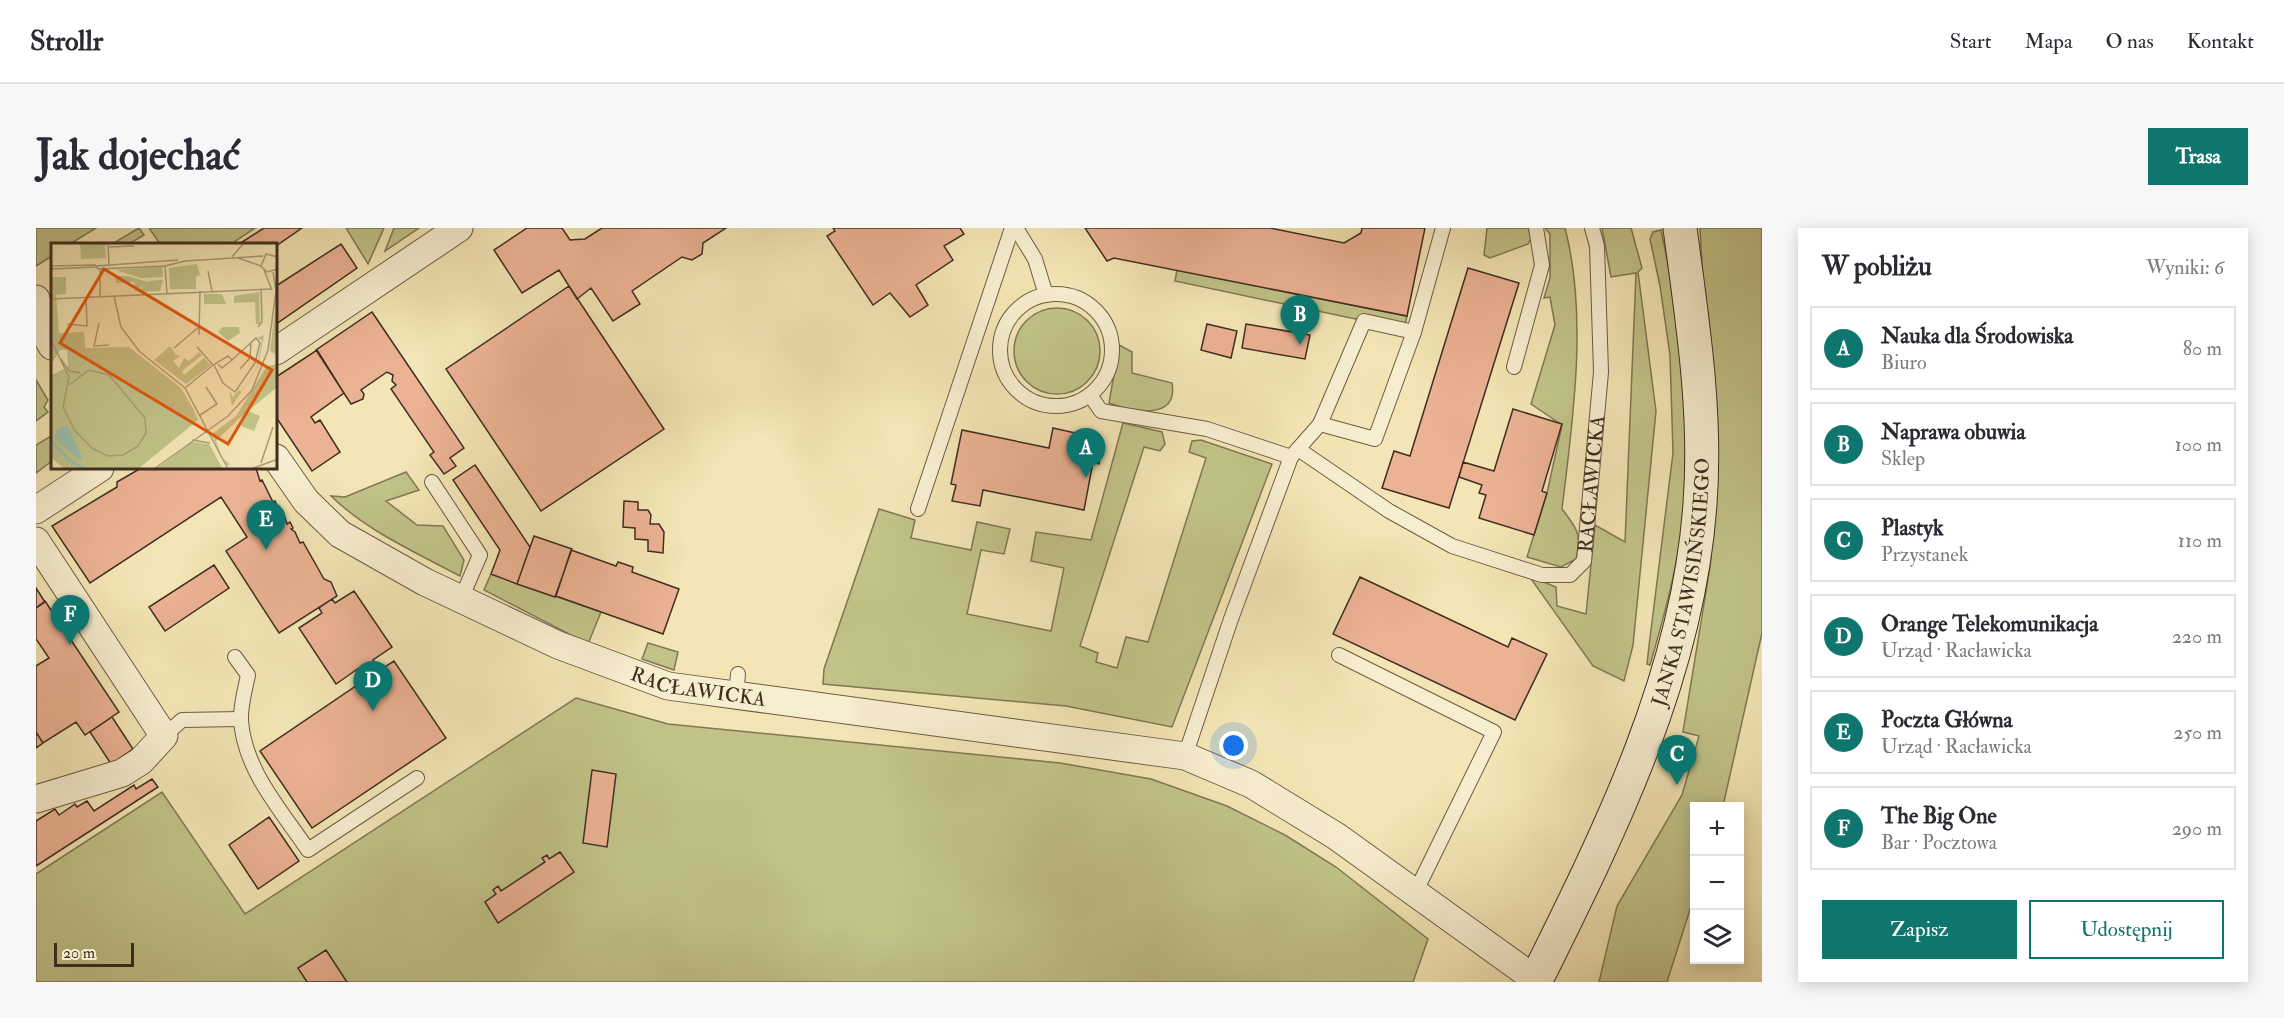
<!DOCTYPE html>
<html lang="pl">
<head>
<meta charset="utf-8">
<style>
  body { margin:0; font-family:"IM FELL Double Pica",serif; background:#f7f7f7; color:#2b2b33 }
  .controls { position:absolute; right:18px; bottom:18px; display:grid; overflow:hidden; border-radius:0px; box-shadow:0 3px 15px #0003 }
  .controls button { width:54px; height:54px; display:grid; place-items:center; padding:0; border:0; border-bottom:2px solid #e1e1e2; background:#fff; color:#2b2b33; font:30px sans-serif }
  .scale { position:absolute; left:18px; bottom:15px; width:80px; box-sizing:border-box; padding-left:6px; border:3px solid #3f2e20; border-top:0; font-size:16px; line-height:21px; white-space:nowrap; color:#3f2e20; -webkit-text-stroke:4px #f7eecf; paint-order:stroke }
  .you { position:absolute; left:1198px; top:518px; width:21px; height:21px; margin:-15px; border:4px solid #fff; border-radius:50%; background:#1a73e8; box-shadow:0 0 0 9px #1a73e833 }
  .badge { display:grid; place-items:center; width:39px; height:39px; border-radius:50%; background:#0f766e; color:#fff; font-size:20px; font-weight:700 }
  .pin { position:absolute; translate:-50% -50px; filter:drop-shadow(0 2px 3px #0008) }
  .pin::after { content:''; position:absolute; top:32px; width:21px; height:18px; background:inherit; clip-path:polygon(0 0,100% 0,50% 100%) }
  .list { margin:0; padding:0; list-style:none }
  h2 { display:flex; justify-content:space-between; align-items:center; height:78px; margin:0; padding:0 24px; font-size:26px }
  h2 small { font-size:20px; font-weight:400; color:#7c7c81 }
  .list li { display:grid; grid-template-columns:39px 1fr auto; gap:18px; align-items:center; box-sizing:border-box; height:84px; margin:0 12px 12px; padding:0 12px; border:2px solid #e1e1e2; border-radius:0px }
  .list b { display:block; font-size:22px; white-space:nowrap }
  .list p { margin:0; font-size:20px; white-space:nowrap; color:#7c7c81 }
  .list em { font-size:20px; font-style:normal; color:#7c7c81 }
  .actions { display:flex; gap:12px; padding:18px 24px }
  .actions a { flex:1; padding:14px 0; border:2px solid #0f766e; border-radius:0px; text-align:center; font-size:21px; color:#0f766e }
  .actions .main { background:#0f766e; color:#fff }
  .icon { flex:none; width:33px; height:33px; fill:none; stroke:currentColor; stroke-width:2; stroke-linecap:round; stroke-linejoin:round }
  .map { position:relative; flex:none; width:1726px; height:754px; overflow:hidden; border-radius:0px }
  header { display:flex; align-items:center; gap:36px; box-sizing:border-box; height:84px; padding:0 30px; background:#fff; border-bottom:2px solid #e1e1e2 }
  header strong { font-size:28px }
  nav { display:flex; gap:33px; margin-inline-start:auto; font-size:21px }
  .intro { display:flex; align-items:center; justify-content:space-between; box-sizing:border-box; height:144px; padding:0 36px }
  h1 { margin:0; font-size:42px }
  .button { padding:15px 27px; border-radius:0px; background:#0f766e; color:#fff; font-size:21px; font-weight:700 }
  main { display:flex; gap:36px; padding:0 36px }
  aside { flex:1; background:#fff; border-radius:0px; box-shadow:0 3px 15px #0003 }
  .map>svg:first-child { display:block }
</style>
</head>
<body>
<header>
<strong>Strollr</strong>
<nav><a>Start</a><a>Mapa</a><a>O nas</a><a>Kontakt</a></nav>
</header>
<div class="intro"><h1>Jak dojechać</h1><a class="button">Trasa</a></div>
<main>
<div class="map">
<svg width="1726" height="754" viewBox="0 0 1726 754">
  <rect width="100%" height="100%" fill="#f3e5b5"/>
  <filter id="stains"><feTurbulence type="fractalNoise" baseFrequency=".00333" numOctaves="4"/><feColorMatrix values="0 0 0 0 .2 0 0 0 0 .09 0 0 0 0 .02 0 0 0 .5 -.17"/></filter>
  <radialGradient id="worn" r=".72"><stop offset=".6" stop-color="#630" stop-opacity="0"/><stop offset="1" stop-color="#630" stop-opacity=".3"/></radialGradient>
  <path fill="#c1c389" stroke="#807854" stroke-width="1.5" d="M0 0H60L34 16H16V28L0 38Z
    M103 0 108 7 93 16H76Z
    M113 0H219L195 16H124Z
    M310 0H348L332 36Z
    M358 0H383L349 23Z
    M1451 0H1492L1496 9 1492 16 1454 30 1448 27Z
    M1509 0H1529C1552 88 1537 191 1526 281 1541 301 1546 305 1540 331L1525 339 1491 329 1511 265 1526 197 1495 176 1519 97 1514 69 1508 70 1514 50V6Z
    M1566 0H1595L1606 40 1602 44 1620 183 1597 417 1588 453 1557 438 1493 348 1520 359 1521 378 1550 386 1559 297 1589 314 1600 45 1575 49Z
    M1664 0H1726V405L1687 578H1658V669L1631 754H1563L1581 678 1646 567 1663 508 1647 504 1674 339 1679 284Z
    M1625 2C1644 89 1654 177 1649 266 1646 323 1630 382 1614 437L1611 436 1613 418 1637 225 1634 127 1624 58 1614 11 1617 4Z
    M1141 42 1371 88 1369 97 1353 98 1139 53Z
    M978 123a43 43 0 1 1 86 0a43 43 0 1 1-86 0Z
    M1083 117 1096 124V145L1136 155C1143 194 1094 183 1073 175Z
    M0 152 12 172 8 179 12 184 0 193Z
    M1087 195 1126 204 1129 216 1124 223 1108 219 1044 418 1062 425 1060 434 1081 440 1090 409 1112 414 1170 230 1153 224 1156 213 1165 212 1236 236 1136 499 1030 478 787 456 788 441 843 281 879 292 875 310 935 322 941 294 974 301 968 326 945 322 931 386 1015 403 1028 340 995 333 1000 304 1055 312Z
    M15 208 16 233 0 245V217Z
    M370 244 383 262 350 273 381 297 407 298 428 332 424 348C379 324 331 303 295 268L309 269Z
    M455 346 565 384 552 416 448 362Z
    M612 415 642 424 638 442 606 431Z
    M540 470 632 496 1024 535 1115 551 1191 578 1249 607 1300 639 1392 711 1377 754H0V646L126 564 209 686Z"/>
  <path fill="#ebb293" stroke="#3f2e20" stroke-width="1.5" d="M228 0H266L240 18 203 16Z
    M491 0H526L534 12 549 11 566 0H690L667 15 666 26 656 32 646 29 596 63 604 76 577 93 555 60 541 71 523 42 486 65 458 22Z
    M797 0H924L928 6 908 18 917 32 880 57 892 77 874 89 854 65 837 77 791 8 799 3Z
    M1049 0H1234L1308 15 1325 5 1326 0H1389L1371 88 1078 30 1071 33Z
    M305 16 321 40 240 96V58Z
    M1432 40 1483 55 1413 280 1346 260 1358 223 1374 228Z
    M533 58 628 201 505 283 410 141Z
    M336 84 428 220 414 230 420 238 408 246 394 227 398 224 355 161 360 157 356 153 357 147 351 144 325 162 328 166 327 171 315 176 280 122Z
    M1171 96 1201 103 1195 130 1165 122Z
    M1210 96 1274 107 1269 131 1206 120Z
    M281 122 308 165 275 189 279 195 284 192 304 224 276 243 240 189V149Z
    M1477 181 1526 196 1506 263 1511 265 1498 307 1443 290 1450 267 1443 265 1446 257 1423 249 1427 234 1458 243Z
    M1017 200 1062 210 1061 218H1066L1063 236 1057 234 1048 282 947 262 944 278 916 273 920 257 915 256 926 202 1013 220Z
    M439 237 494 319 481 356 455 346 464 322 417 252Z
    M105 240H220L224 253 226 252 237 274 239 273 244 284 247 283 251 296 254 294 257 300 255 301 259 304 264 315 267 314 288 351 295 354 301 368 243 405 190 323 211 309 185 269 54 355 16 298 81 259V254Z
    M588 273 602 274V282H612L615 287 614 296H623L628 304 627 325 612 323V312L599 311V300L587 299Z
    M498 308 536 321 519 369 481 356Z
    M535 322 580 338 582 334 597 339 596 344 643 361 627 406 520 368Z
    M178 337 193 360 129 403 113 379Z
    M1324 349 1472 419 1476 410 1511 426 1479 492 1297 406Z
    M0 360 9 374 0 380Z
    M318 363 356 419 337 432 344 442 358 433 410 510 276 600 224 523 330 451 323 440 300 456 263 400 286 385 283 380 296 371 299 375Z
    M9 373 83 484 49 507 40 494 7 515 0 504V438L13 430 0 411V380Z
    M76 489 97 521 75 536 54 504Z
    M0 504 7 515 0 520Z
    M556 542 580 546 571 619 547 615Z
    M116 551 122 559 0 638V593L19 581 23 587 39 576 41 579 51 573 58 583 98 557 100 561Z
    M233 589 263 633 222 661 193 617Z
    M524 624 538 644 462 695 449 674 460 666 457 662 462 658 465 663 509 634 506 630 511 627 513 631Z
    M290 722 311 754H271L262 740Z"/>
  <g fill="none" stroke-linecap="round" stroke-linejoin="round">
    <defs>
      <g id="lane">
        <path d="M980 0 999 31 1010 67"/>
        <circle cx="1020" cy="122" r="56"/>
        <path d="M1478 139 1506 37 1500 0"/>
        <path d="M1054 167 1065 183 1171 201 1255 229"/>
        <path d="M1284 196 1339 211 1378 104"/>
        <path id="s1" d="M1262 221 1353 283 1416 318 1506 347H1534L1548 333 1565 144 1561 18 1556 0"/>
        <path d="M396 254 444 327 425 371"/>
        <path d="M882 281 976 0"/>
        <path d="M1303 427 1458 504 1380 663"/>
        <path d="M199 429 212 447C209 462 204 479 205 493 209 543 245 582 272 622L381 550"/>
        <path d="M700 467 702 446"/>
        <path d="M128 508 146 492 205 491"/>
        <path d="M1149 528 1195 391 1255 229 1284 196 1328 93 1378 104 1407 0"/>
      </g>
      <g id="street">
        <path d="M0 71 11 110 16 118"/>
        <path d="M240 123 423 0"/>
        <path id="s2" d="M240 230 270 273 304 306 389 354 522 417 632 458 1149 528 1215 556 1300 608 1503 754"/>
        <path d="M0 282 64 240"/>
        <path d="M0 313 128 508 105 533 86 545 0 571"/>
      </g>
      <g id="secondary">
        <path id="s3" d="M1499 754C1574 603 1652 447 1664 276 1671 183 1656 91 1644 0"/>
      </g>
    </defs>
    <use href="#lane" stroke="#6c5c45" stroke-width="16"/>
    <use href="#street" stroke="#6c5c45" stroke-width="29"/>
    <use href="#secondary" stroke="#3f2e20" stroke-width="35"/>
    <use href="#lane" stroke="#f7eecf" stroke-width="14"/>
    <use href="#street" stroke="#f7eecf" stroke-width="27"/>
    <use href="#secondary" stroke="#f7eecf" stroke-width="33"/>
  </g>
  <g text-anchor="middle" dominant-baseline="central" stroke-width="5" stroke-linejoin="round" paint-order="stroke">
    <g font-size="20" fill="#3f2e20" stroke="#f7eecf">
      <text stroke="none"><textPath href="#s1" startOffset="402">RACŁAWICKA</textPath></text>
      <text stroke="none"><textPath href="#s3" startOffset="429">JANKA STAWISIŃSKIEGO</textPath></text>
      <text stroke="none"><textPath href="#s2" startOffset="492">RACŁAWICKA</textPath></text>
    </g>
  </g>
  <g transform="translate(15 15)">
    <rect width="226" height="226" fill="#f3e5b5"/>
    <path d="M29 0H54L55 15 30 16ZM146 21 149 32 145 33V46H119L118 25ZM111 23 112 34 89 35 65 27ZM64 33H76L97 39 84 49 83 39 65 40ZM0 34H15V51L5 52 8 90 33 89 34 105 78 104 130 145 142 165 147 177 87 226H13L0 214ZM9 107H16L17 124 1 132V120ZM112 37 109 48 86 49 98 38ZM208 49 209 81H205L204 59 183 60V53ZM226 50V112L219 108ZM153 51H171L175 61H153ZM172 84H188L189 90 177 98 167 89ZM213 92 207 124 181 163 178 148 182 154 188 147 190 149 206 125 211 97 206 95ZM119 103 125 112 130 113 122 118 128 125 133 115 138 118 148 109 151 112 131 128 133 132 153 115 160 122 135 141 103 117ZM226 121 225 145 197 168 209 173 203 188 190 183 194 170 165 198 171 215 180 222H176L168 211 161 191 185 173 216 123ZM141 199 158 201 172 226H105Z" fill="#c1c389" fill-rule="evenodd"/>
    <path d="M16 182 31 214 30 218 3 195 6 187Z" fill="#9bbfae"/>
    <path fill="none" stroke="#9bbfae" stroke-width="3" d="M0 198 18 217 34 226"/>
    <path fill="none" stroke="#ab9c79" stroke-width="1.5" d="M57 0 58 23M57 4 83 3M181 14 193 0M187 15 210 23M0 23 45 22M45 23 127 17M45 23 47 26 114 23M114 23 134 18 212 13M114 23 116 50M210 23 215 11 227 14M210 23 216 29 227 26M0 26 45 24M213 27 221 47M157 28 161 48M49 53V25M63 53 70 84 88 108 134 145 177 226M0 56 221 46M48 80 43 103 58 102M16 81 36 83 35 54M207 84 211 79 210 46M148 92 149 48M0 97 18 134 12 164 24 188 42 206 57 213 72 212 87 203 95 190 94 175 58 132 38 127 18 142M146 104 162 122M123 105 149 83M10 116 18 128 29 130M167 121 171 125 181 117M189 126 199 115 200 100M134 145 162 122 177 113 181 117 205 95 209 100 204 120 184 149 172 140 163 122M149 172 166 161 155 144M141 197 159 200M210 220 222 184M103 226 177 173 201 147 217 107 225 48 222 29M200 226 227 216"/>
    <path fill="#e0570d" fill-opacity="0.15" stroke="#e0570d" stroke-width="3" d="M53 26 221 127 177 201 9 100Z"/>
    <rect width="226" height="226" fill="none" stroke="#3f2e20" stroke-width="3"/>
  </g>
  <rect width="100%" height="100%" filter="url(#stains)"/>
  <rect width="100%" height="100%" fill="url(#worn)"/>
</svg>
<div class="controls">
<button>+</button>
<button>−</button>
<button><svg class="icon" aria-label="layers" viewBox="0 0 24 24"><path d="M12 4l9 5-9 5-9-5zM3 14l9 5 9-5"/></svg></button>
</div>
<div class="scale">20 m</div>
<div class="you"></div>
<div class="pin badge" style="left:1050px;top:250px">A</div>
<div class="pin badge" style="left:1264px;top:117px">B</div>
<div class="pin badge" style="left:1641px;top:557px">C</div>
<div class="pin badge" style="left:337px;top:483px">D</div>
<div class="pin badge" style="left:230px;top:322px">E</div>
<div class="pin badge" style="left:34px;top:417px">F</div>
</div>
<aside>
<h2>W pobliżu<small>Wyniki: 6</small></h2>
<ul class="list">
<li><span class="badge">A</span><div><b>Nauka dla Środowiska</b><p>Biuro</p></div><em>80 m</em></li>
<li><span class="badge">B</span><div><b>Naprawa obuwia</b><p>Sklep</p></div><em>100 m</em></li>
<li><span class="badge">C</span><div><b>Plastyk</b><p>Przystanek</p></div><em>110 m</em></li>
<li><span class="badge">D</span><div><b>Orange Telekomunikacja</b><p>Urząd · Racławicka</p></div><em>220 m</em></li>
<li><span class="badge">E</span><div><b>Poczta Główna</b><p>Urząd · Racławicka</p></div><em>250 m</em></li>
<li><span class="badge">F</span><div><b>The Big One</b><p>Bar · Pocztowa</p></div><em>290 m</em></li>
</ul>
<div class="actions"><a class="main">Zapisz</a><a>Udostępnij</a></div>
</aside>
</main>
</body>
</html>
